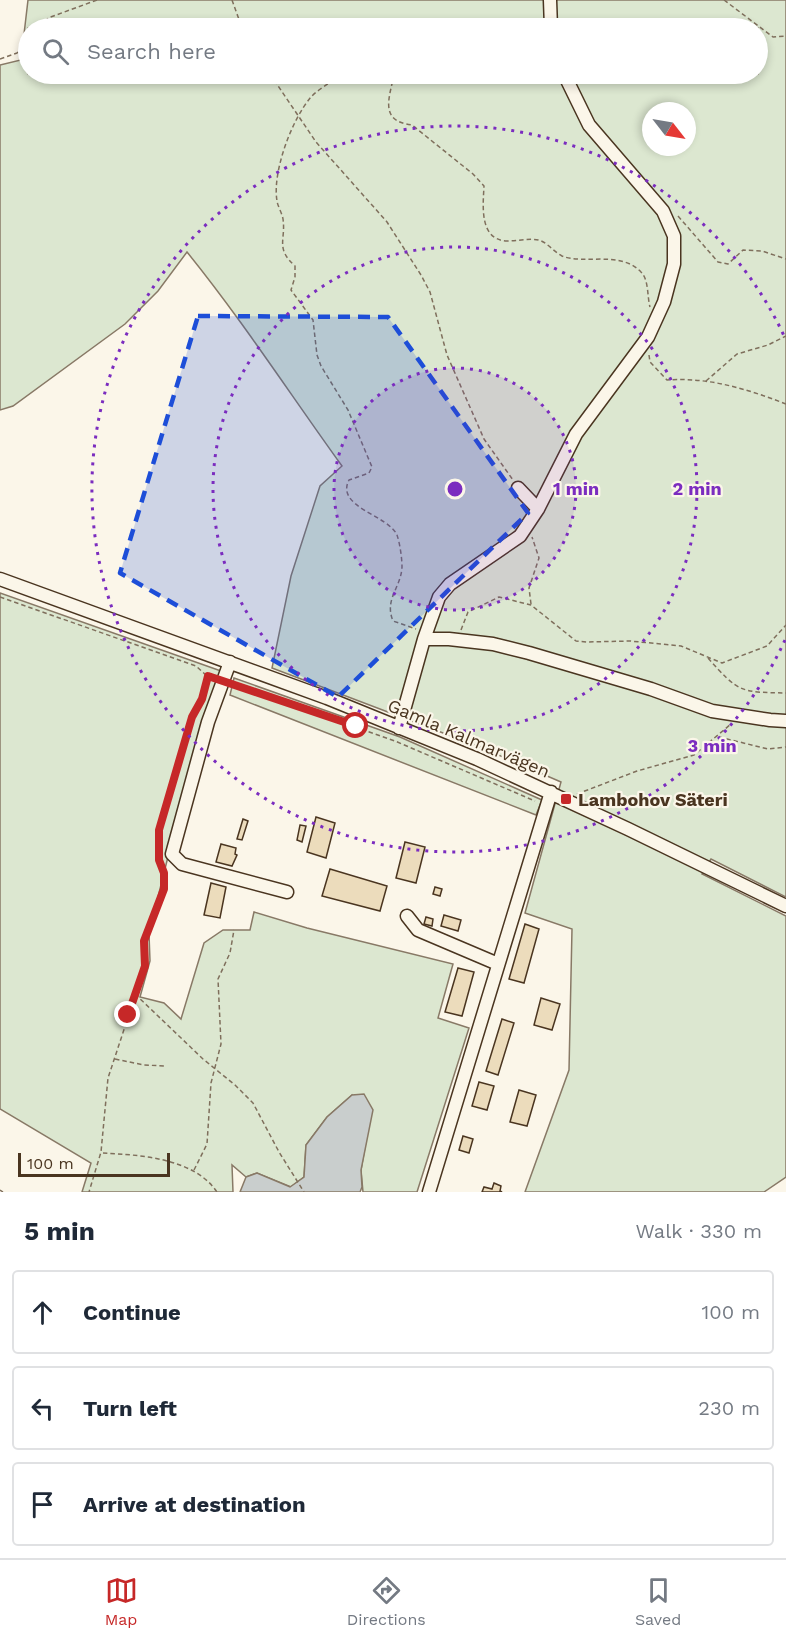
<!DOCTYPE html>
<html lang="en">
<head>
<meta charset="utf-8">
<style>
  body { margin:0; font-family:"Work Sans",sans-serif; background:#f2f2f3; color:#1f2937 }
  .compass { position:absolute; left:642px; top:102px; width:54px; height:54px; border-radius:50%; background:#fff; box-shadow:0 3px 9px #0003; rotate:121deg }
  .scale { position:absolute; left:18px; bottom:15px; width:152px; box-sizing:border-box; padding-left:6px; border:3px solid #4a3520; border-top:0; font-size:16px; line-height:21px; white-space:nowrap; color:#4a3520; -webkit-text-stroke:4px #fbf6e9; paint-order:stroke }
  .stop { position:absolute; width:18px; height:18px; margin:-14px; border:4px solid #c62828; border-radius:50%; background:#fff }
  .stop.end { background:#c62828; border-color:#fff; box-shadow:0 2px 6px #0008 }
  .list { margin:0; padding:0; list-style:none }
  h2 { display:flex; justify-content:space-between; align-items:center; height:78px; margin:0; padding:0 24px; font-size:26px }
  h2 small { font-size:20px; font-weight:400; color:#747a83 }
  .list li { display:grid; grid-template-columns:39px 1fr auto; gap:18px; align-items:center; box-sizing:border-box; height:84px; margin:0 12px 12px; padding:0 12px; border:2px solid #e0e1e3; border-radius:6px }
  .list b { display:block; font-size:22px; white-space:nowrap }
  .list em { font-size:20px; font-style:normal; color:#747a83 }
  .icon { flex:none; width:33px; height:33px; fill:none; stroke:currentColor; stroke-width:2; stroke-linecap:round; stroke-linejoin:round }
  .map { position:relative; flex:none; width:786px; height:1192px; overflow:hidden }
  .search { position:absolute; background:#fff; box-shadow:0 3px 9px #0003; left:18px; right:18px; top:18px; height:66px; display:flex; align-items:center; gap:15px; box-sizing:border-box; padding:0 21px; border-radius:33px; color:#747a83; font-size:22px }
  .sheet { height:366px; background:#fff }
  nav { display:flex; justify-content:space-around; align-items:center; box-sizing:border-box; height:84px; border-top:2px solid #e0e1e3; background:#fff; font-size:16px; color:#747a83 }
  nav a { display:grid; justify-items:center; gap:3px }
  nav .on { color:#c62828 }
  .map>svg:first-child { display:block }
</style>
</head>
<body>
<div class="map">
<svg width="786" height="1192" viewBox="0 0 786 1192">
  <rect width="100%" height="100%" fill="#fbf6e9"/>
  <path fill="#dce7d0" stroke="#887966" stroke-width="1.5" fill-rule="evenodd" d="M28 0H786V897L711 859 702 874 786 916V1177L764 1192H525L569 1070 572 929 525 913 561 782 480 747 272 668 291 576 320 486 342 466C290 394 242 320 187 252L158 291 125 324 13 406 0 410V65L21 60ZM28 28H758V74H28ZM651 111H687V147H651Z
    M0 593 221 671 201 724 155 909 149 934 150 961 140 997 164 1003 181 1019 204 943 223 930H250L254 912 307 928 453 964 438 1018 469 1028 417 1192H363L361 1170 366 1141 352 1095 327 1117 306 1145 304 1177 291 1187 257 1173 246 1177 232 1165 233 1192H82L91 1163 0 1109Z
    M234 678 400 737 542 800 536 815 230 695Z"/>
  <path fill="#c9cecd" stroke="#887966" stroke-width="1.5" d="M364 1094 373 1110 361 1170 362 1187 360 1192H240L246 1177 257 1173 290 1187 304 1177 306 1145 327 1117 352 1095Z"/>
  <path fill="#ecdcbc" stroke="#4a3520" stroke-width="1.5" d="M316 817 335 823 326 858 307 852Z
    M243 819 248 821 242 840 237 839Z
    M300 825 306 826 302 842 297 840Z
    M405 842 425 847 416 883 396 878Z
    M221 844 236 848 235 854 237 855 232 866 216 862Z
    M330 869 387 886 380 911 322 896Z
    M211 883 226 887 220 918 204 915Z
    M435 887 442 889 440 896 433 894Z
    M444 915 461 920 458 931 441 926Z
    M426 917 433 919 432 926 424 924Z
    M525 924 539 929 524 983 509 979Z
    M458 968 474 972 462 1016 445 1012Z
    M541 998 560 1004 552 1030 534 1025Z
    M502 1019 514 1023 498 1075 486 1071Z
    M479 1082 494 1086 487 1110 472 1106Z
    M519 1090 536 1095 527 1126 510 1122Z
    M463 1136 473 1139 469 1153 459 1150Z
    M494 1183 501 1186 500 1191 502 1192H482L484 1187 492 1189Z"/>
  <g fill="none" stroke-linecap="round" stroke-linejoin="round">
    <defs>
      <path id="minor" d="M550 0 551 28
        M518 488 538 509
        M0 579 327 698 477 759 628 829 786 906
        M424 639 439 597 450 584 520 536 538 509 576 434 648 337 664 302 674 264V236L663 211 589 125 564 74
        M230 662 208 722 172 854 182 864 287 892
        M399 728 424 639H449L493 644 529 653 651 689 712 711 770 720 786 721
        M407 916 418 930 498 964
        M429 1192 551 792"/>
    </defs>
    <use href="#minor" stroke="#4a3520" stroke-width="15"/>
    <path stroke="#7f6f5c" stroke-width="1.5" stroke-dasharray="4.5 3" stroke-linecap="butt" d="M232 0 242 28
      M724 0 773 37 786 36
      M41 28 48 18 97 0
      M358 28C368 20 380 21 393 23L396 28
      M0 59 17 53 28 42
      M270 74 316 142 387 222 421 275 430 292 447 355 484 439 513 480
      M339 74C331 84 319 88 311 97 292 119 272 172 277 201 278 207 282 213 283 219 286 240 275 248 295 266V277L291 290 313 320 317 355 321 366 348 410 372 467 369 473 349 480C335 507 388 515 397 535 400 544 402 558 402 567 401 588 384 599 393 621L416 629
      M394 74C390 97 378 121 412 125L473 174 484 186C483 206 479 240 507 241 518 241 529 238 539 240 548 243 554 252 562 256 584 265 620 250 641 272 649 280 647 296 650 307
      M678 216 718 262 728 264 743 250 762 251 786 259
      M649 355 650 362 667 380C709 377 747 389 786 404
      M706 381 737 354 768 345 786 336
      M0 597 196 666 208 677 202 699 192 717 159 830V860L164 873V889L144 941 145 966 108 1078 101 1152 89 1192
      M531 604 529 588 539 558 532 537
      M461 630 468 612 499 597 531 605 576 641 587 642 630 641 681 646 722 663 767 646 786 625
      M708 658C739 693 740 692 786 693
      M234 685 395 741 535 801
      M719 737 768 749 786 747
      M577 794 637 771 694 755 731 724
      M135 994 203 1059 235 1085 253 1103 279 1152 304 1192
      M115 1059 144 1065 165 1066
      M103 1153C140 1155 194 1158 217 1192
      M194 1170 207 1144 211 1083 221 1044 218 979 230 953 234 930
      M0 1190 3 1192"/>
    <use href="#minor" stroke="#fbf6e9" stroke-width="12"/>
  </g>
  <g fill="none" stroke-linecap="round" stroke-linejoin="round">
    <path stroke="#c62828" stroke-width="8" d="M128 1015 145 966 144 941 164 889V873L159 860V830L192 717 202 699 208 676 356 726"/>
  </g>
  <path fill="#1d4ed8" fill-opacity="0.2" stroke="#1d4ed8" stroke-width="4.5" stroke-dasharray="12 8" stroke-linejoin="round" d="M198 316 388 317 528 513 338 697 120 573Z"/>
  <circle cx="455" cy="489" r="121" fill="#7b2cbf" fill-opacity=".12"/>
  <g fill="none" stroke="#7b2cbf" stroke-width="3" stroke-dasharray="3 6">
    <circle cx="455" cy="489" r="121"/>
    <circle cx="455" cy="489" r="242"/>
    <path d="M785 640A363 363 0 1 1 785 338"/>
  </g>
  <rect fill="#c62828" stroke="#fbf6e9" stroke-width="2" x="560" y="793" width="12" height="12" rx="3"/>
  <g text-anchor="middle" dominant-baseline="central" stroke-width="4.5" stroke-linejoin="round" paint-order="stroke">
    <g font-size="18" fill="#4a3520" stroke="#fbf6e9">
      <text transform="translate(469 738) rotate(23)">Gamla Kalmarvägen</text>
    </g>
    <g font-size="18" font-weight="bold" fill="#4a3520" stroke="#fbf6e9" text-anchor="start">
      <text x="578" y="799">Lambohov Säteri</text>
    </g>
  </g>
  <circle cx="455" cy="489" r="9" fill="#7b2cbf" stroke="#fbf6e9" stroke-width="3"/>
  <g font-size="18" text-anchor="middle" font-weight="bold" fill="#7b2cbf" stroke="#fbf6e9" stroke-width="4.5" stroke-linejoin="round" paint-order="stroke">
    <text x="576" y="495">1 min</text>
    <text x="697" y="495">2 min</text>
    <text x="712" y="752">3 min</text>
  </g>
</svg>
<svg class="compass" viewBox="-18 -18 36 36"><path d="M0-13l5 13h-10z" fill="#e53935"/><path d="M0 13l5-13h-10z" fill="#747a83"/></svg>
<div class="scale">100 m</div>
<div class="stop" style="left:356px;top:726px"></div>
<div class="stop end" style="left:128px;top:1015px"></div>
<div class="search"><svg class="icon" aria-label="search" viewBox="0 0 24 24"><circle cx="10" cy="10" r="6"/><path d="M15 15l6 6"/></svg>Search here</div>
</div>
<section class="sheet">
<h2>5 min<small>Walk · 330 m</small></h2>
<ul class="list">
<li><svg class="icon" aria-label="ahead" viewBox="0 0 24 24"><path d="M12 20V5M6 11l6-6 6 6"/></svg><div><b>Continue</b></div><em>100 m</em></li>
<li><svg class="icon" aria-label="left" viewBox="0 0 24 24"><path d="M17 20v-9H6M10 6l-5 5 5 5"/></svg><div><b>Turn left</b></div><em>230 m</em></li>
<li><svg class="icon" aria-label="arrive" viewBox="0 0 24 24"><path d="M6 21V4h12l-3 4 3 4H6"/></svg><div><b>Arrive at destination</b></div></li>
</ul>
</section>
<nav>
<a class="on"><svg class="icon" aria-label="map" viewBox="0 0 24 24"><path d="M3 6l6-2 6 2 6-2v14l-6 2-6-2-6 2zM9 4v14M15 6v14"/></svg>Map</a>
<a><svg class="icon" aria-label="directions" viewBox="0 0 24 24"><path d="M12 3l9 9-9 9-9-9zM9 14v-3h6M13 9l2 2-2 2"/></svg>Directions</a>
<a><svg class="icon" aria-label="saved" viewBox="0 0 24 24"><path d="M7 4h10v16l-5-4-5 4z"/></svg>Saved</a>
</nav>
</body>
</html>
